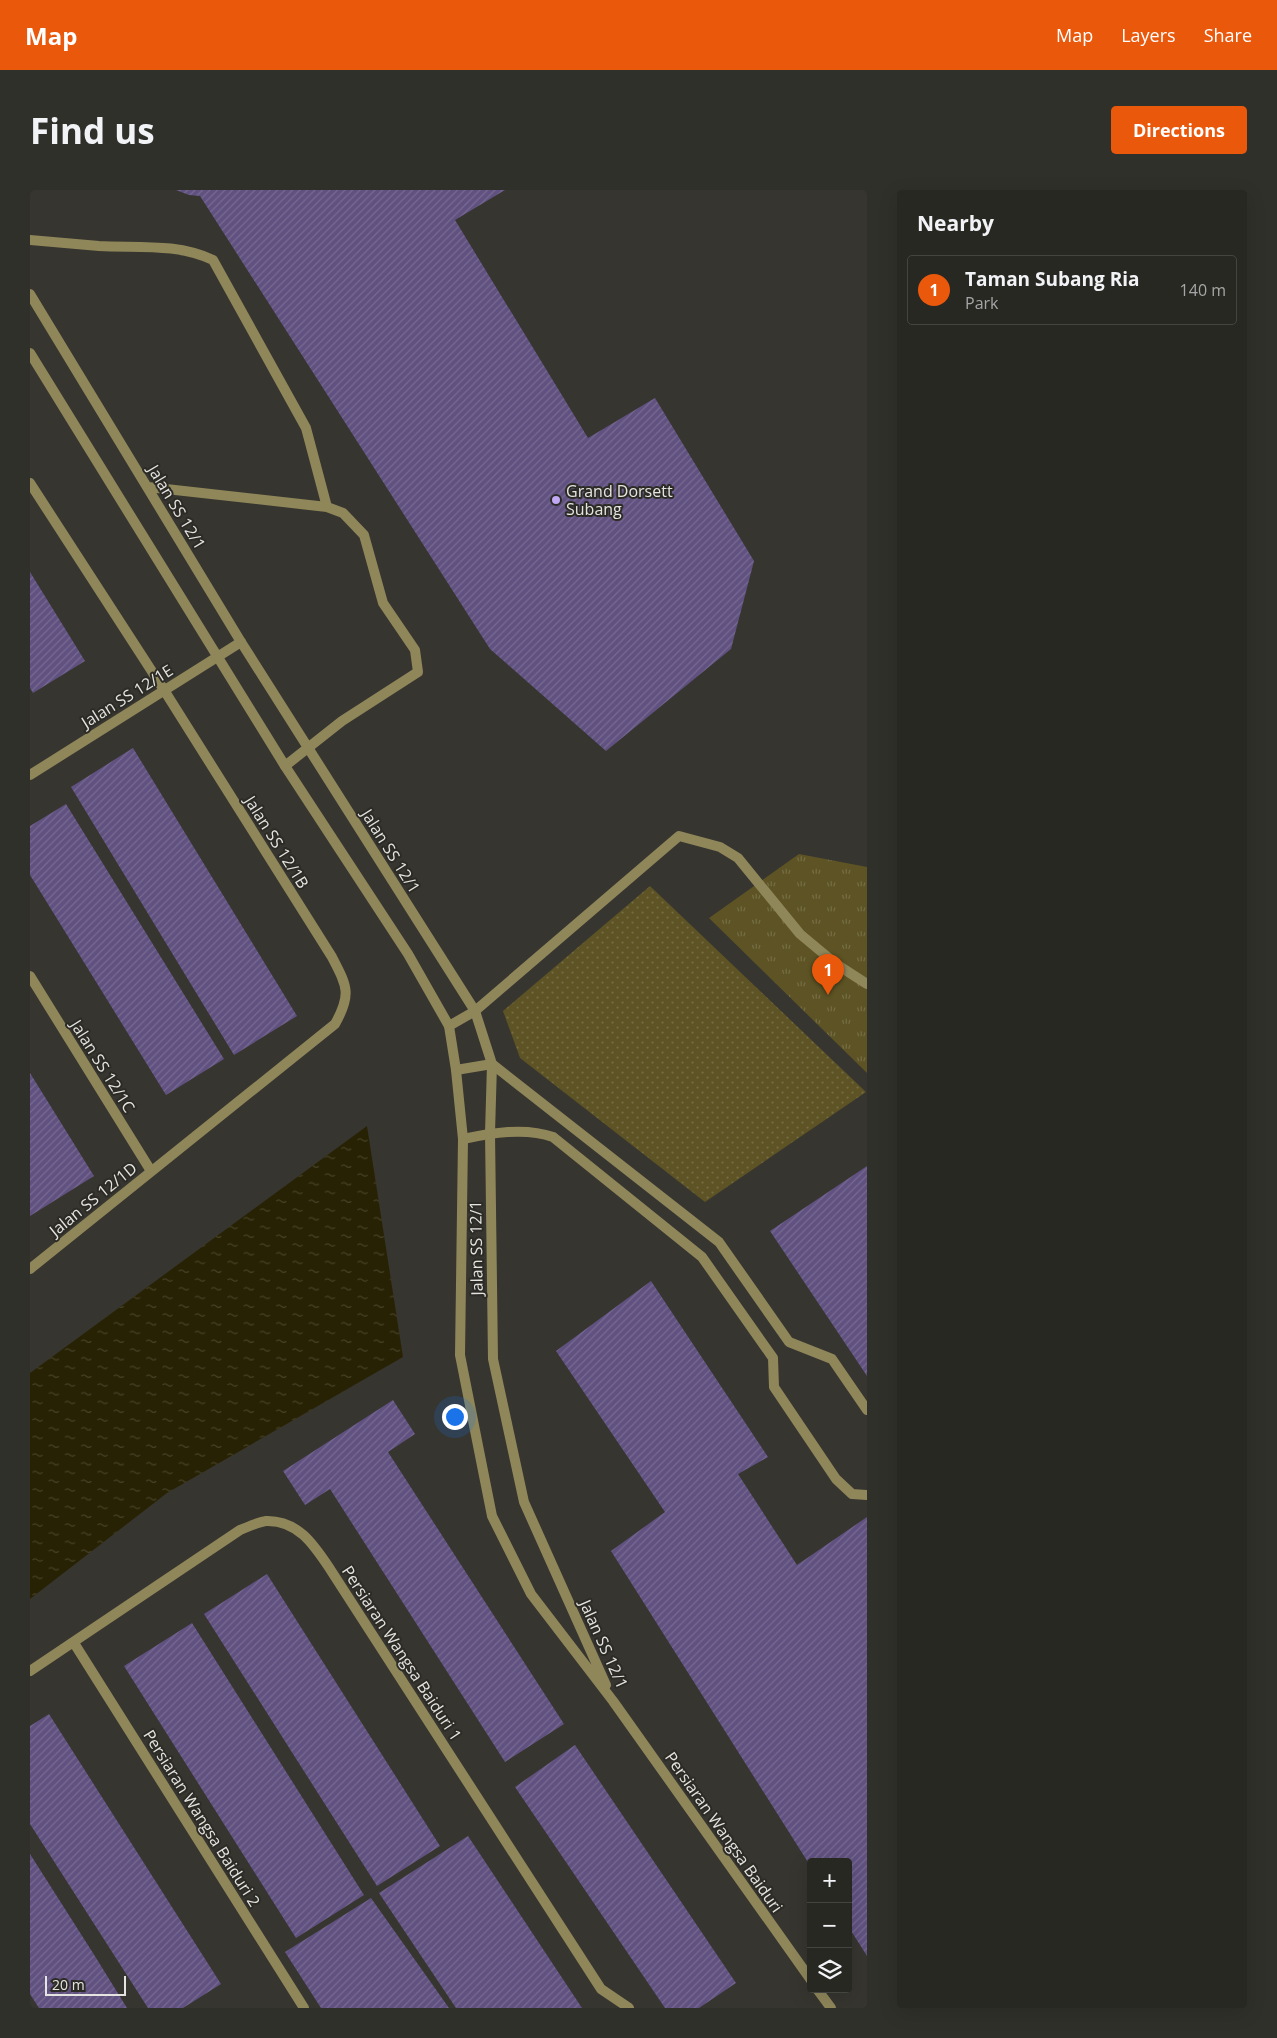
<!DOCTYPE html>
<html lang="en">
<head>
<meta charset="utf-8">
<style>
  body { margin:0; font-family:"Open Sans",sans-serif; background:#30302b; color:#f1f3f6 }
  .controls { position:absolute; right:15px; bottom:15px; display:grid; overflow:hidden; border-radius:5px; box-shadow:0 5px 20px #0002 }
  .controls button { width:45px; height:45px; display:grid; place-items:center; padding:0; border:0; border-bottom:1px solid #444441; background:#282823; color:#f1f3f6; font:25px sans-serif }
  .scale { position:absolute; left:15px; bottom:12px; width:81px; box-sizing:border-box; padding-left:5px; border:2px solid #e5e4e1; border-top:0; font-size:14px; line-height:18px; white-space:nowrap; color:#e5e4e1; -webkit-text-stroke:4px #2c2b25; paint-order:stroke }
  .you { position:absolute; left:424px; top:1226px; width:18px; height:18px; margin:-12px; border:4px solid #fff; border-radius:50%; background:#1a73e8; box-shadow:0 0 0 8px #1a73e833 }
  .badge { display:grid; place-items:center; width:32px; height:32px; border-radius:50%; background:#ea580c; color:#fff; font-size:16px; font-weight:700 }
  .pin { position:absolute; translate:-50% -41px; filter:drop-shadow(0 1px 2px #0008) }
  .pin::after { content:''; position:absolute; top:26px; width:18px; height:15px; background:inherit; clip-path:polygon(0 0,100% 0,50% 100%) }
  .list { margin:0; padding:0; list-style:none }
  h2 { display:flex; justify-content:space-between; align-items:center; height:65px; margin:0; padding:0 20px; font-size:21px }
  h2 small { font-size:16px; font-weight:400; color:#a5a6a6 }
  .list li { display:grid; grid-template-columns:32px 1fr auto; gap:15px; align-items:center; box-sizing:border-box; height:70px; margin:0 10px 10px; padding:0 10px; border:1px solid #444441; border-radius:5px }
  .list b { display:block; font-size:19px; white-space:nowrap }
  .list p { margin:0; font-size:16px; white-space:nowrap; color:#a5a6a6 }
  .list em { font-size:16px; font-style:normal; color:#a5a6a6 }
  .icon { flex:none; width:28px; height:28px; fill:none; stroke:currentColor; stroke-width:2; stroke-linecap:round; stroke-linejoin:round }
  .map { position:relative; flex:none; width:837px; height:1818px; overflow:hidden; border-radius:5px }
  header { display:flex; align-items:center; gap:30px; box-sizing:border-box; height:70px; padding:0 25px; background:#ea580c; color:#fff }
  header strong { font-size:24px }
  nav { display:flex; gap:28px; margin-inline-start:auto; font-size:18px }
  .intro { display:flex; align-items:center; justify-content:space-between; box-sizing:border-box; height:120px; padding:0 30px }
  h1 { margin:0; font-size:35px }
  .button { padding:12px 22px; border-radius:5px; background:#ea580c; color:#fff; font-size:18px; font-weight:700 }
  main { display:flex; gap:30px; padding:0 30px }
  aside { flex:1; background:#282823; border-radius:5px; box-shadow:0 5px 20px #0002 }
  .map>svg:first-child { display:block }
</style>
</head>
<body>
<header>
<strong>Map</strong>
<nav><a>Map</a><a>Layers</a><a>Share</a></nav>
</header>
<div class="intro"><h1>Find us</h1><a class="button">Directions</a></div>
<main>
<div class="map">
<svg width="837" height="1818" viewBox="0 0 837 1818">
  <defs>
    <pattern id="grass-dots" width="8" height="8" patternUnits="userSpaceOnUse" patternTransform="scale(1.25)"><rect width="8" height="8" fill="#5d5324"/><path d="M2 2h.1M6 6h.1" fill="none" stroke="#746c44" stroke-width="1.8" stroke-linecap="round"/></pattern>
    <pattern id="park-tufts" width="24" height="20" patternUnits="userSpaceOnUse" patternTransform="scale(1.25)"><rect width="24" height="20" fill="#5d5324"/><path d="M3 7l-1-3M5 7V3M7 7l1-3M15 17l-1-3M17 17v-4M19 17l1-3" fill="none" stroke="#746c44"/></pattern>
    <pattern id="water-ripples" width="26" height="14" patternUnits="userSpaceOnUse" patternTransform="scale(1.25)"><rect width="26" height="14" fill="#282204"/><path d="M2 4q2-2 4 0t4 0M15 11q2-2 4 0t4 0" fill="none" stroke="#474228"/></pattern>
    <pattern id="building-hatch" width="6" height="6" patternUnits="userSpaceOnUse" patternTransform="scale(1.25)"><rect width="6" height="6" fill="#605180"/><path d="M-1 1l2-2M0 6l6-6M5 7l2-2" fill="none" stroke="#776a92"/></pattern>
  </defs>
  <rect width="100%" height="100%" fill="#36352f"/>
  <path fill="url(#grass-dots)" d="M620 696 836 902 675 1012 490 868 473 821Z"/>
  <path fill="url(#park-tufts)" d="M769 664 837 677V883L679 728Z"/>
  <path fill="url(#water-ripples)" d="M337 936 373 1167 137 1303 0 1409V1183Z"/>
  <path fill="url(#building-hatch)" d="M146 0H475L425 30 558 248 625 208 724 371 701 459 576 561 460 459 170 6 159 5Z
    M0 382 55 471 3 503 0 498Z
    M103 558 267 826 204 865 41 597Z
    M36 614 194 869 136 905 0 685V636Z
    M0 883 64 986 0 1026Z
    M837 976V1186L740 1041Z
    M621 1091 738 1267 708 1284 767 1375 837 1327V1766L818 1736V1672H781V1677L581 1361 635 1322 526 1161Z
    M363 1210 385 1244 358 1262 534 1534 475 1572 300 1299 275 1315 253 1281Z
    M237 1384 410 1656 347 1696 174 1424Z
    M162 1433 334 1705 266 1748 94 1476Z
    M19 1524 191 1794 153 1818H118L0 1634V1536Z
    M545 1555 706 1793 669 1818H635L485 1597Z
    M438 1646 552 1818H426L349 1703Z
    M0 1664 63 1763 97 1818H9L0 1804Z
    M341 1708 419 1818H291L255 1762Z"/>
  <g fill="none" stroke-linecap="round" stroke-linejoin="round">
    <path stroke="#8f865a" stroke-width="10" d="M0 50C23 52 46 54 69 56 108 58 147 53 183 70L276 238 297 317
      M118 297 297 317 313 323 334 345 353 413 385 460 388 482 312 531 255 576
      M419 836 445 821 649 646 690 657 708 668 770 744 806 774 837 794
      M426 880 462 874 689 1052 759 1152 802 1169 837 1220
      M433 949C461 943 495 937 523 947L672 1067 743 1168 744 1197 806 1289 822 1304 837 1305"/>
    <path stroke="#8f865a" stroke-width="10" d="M0 293 134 500 302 767C317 796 322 804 305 834L0 1079
      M0 585 211 452
      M0 786 121 981
      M44 1453 274 1818
      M0 1481 210 1340C218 1337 228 1332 236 1331 268 1330 284 1355 300 1379L571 1799 599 1818"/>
    <path stroke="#8f865a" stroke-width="10" d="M0 104 211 452 445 821 462 874 460 943 463 1169 494 1312 576 1495
      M0 163 255 576 378 764 419 836 426 880 433 949 430 1165 462 1326 501 1404 583 1511 781 1790
      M787 1799 801 1818"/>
  </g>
  <circle fill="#c0a8f4" stroke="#2c2b25" stroke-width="2" cx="526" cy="310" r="5"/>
  <g text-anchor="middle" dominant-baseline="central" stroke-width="4" stroke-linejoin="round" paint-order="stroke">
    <g font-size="16" fill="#e5e4e1" stroke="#2c2b25" text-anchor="start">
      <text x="536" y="301">Grand Dorsett<tspan x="536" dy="18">Subang</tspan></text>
    </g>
    <g font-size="16" fill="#e5e4e1" stroke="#2c2b25">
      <text transform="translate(147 317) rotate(59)">Jalan SS 12/1</text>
      <text transform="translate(97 506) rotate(-32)">Jalan SS 12/1E</text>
      <text transform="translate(247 652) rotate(58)">Jalan SS 12/1B</text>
      <text transform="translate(361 661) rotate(58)">Jalan SS 12/1</text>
      <text transform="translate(73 876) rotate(58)">Jalan SS 12/1C</text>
      <text transform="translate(63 1009) rotate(-39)">Jalan SS 12/1D</text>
      <text transform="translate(446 1058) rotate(-91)">Jalan SS 12/1</text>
      <text transform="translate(574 1454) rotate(66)">Jalan SS 12/1</text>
      <text transform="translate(372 1463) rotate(57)">Persiaran Wangsa Baiduri 1</text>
      <text transform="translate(172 1628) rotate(58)">Persiaran Wangsa Baiduri 2</text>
      <text transform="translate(694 1642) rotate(55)">Persiaran Wangsa Baiduri</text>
    </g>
  </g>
</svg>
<div class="controls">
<button>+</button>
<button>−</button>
<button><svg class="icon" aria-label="layers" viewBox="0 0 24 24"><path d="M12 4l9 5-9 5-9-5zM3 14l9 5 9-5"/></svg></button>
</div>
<div class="scale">20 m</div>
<div class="you"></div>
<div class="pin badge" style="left:798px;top:805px">1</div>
</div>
<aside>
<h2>Nearby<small></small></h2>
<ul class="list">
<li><span class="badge">1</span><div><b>Taman Subang Ria</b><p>Park</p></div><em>140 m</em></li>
</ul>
</aside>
</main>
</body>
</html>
